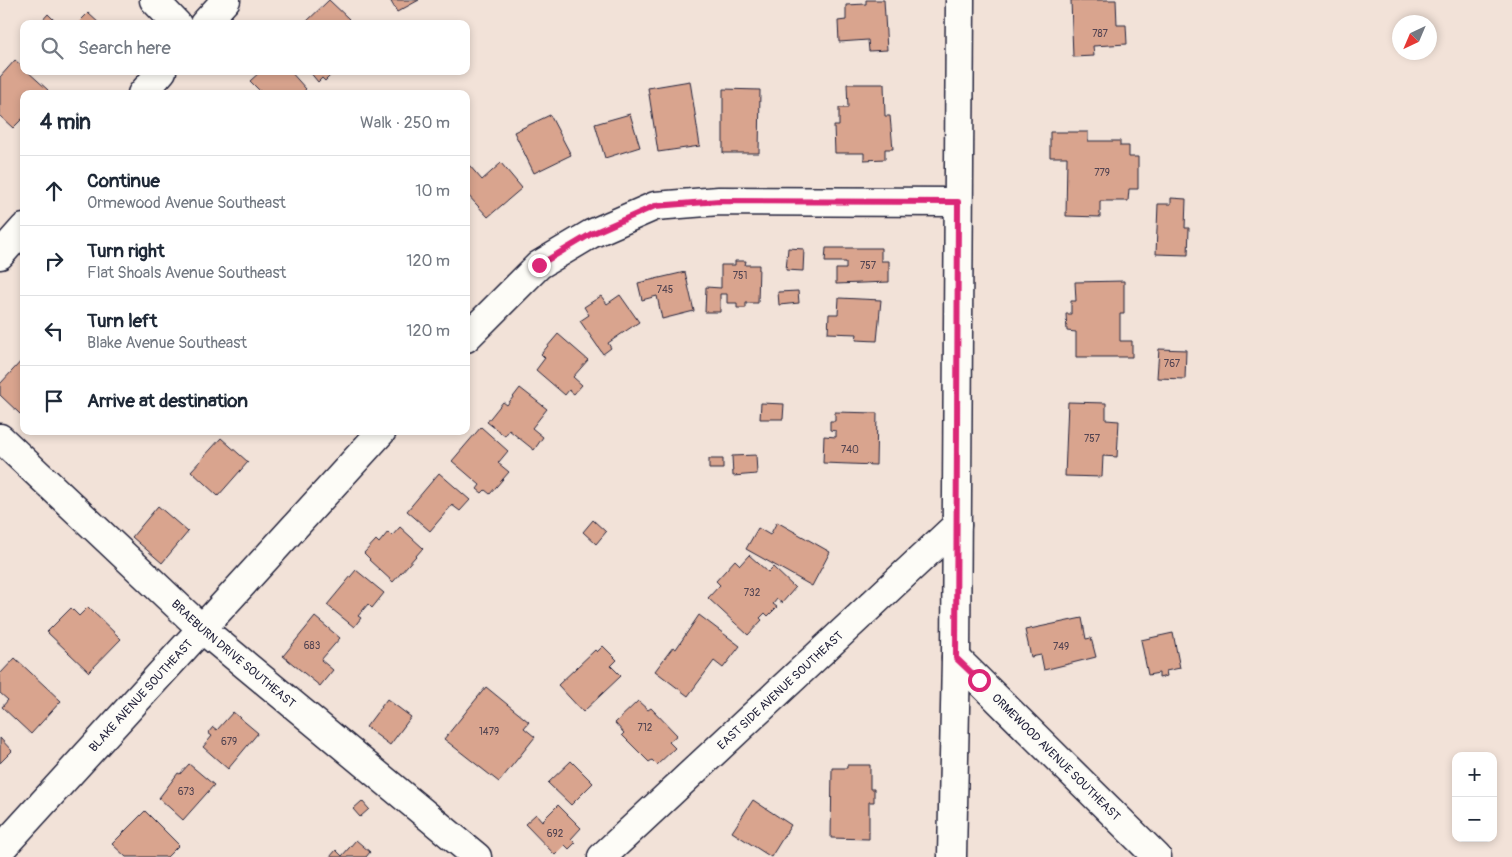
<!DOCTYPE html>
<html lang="en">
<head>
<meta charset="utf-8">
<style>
  body { margin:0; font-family:Pangolin,sans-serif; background:#f2f2f3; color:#1f2937 }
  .controls { position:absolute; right:15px; bottom:15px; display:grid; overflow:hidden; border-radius:10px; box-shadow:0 2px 8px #0003 }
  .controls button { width:45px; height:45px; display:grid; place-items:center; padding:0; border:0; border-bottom:1px solid #e0e1e3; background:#fff; color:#1f2937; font:25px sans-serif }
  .compass { position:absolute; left:1392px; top:15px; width:45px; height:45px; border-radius:50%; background:#fff; box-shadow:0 2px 8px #0003; rotate:224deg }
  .stop { position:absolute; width:15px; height:15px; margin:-11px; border:4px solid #db2777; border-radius:50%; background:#fff }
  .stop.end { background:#db2777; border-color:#fff; box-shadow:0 1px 5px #0008 }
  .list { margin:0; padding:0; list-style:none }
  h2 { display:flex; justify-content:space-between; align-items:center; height:65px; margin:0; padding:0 20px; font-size:21px }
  h2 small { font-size:16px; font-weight:400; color:#747a83 }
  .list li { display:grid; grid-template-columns:32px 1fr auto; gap:15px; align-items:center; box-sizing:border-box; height:70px; padding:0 20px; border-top:1px solid #e0e1e3 }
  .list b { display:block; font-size:19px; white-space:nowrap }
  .list p { margin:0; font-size:16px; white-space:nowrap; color:#747a83 }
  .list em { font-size:16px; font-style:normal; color:#747a83 }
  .icon { flex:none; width:28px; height:28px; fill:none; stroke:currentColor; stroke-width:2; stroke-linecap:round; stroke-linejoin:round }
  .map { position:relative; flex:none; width:1512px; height:857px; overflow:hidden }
  .search { position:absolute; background:#fff; box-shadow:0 2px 8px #0003; left:20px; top:20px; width:450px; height:55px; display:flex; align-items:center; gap:12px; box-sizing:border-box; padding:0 18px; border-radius:10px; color:#747a83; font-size:19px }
  .panel { position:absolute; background:#fff; box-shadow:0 2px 8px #0003; left:20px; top:90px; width:450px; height:345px; border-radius:10px }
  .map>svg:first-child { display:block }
</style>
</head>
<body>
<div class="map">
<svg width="1512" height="857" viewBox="0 0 1512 857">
  <rect width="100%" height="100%" fill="#f2e2d8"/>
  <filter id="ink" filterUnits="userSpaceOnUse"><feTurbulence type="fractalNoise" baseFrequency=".02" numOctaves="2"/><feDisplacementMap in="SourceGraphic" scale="10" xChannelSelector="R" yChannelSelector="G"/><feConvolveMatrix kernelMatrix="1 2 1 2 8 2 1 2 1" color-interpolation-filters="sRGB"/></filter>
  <g filter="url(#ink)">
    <path fill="#d9a48e" stroke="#22223b" d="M329 0 349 19 344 24H304Z
      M390 0H419L397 12Z
      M866 0H884L887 50 869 51 868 40 839 42 838 21 846 20V5L866 4Z
      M1071 0H1116L1117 25H1126L1127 44 1093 46 1094 56 1073 57Z
      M88 13 100 24H77Z
      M48 14 58 24H39Z
      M15 60 24 68V71H27L48 90 45 94H24V117L13 128 0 116V77Z
      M261 71H290L306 89 301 94H263L250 81Z
      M309 71H335L325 81 322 78 318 82Z
      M690 81 700 146 658 152 648 88Z
      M847 84H884L885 116H890L893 149H885V159L864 160V153H835L834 126H839V108H848Z
      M723 89 760 90 759 153H723Z
      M630 114 640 147 605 158 595 124Z
      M550 115 571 155 534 173 514 132Z
      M1050 132H1088V141H1120V146H1129V157H1138V189H1129L1128 201H1100V217L1066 216 1067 157H1050Z
      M501 163 522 188 488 217 466 193V168L469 165 482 180Z
      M1171 198 1186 199 1185 228H1189L1188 255 1156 254 1158 204H1171Z
      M788 248 804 249 803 271 786 270Z
      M826 248H881V261H889V282L836 284V269H846V262H825Z
      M735 261H746L745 265H759L758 303H746V308H737V303H727V294H720V312H705L706 287 721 288V265H735Z
      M685 272 694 311 662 319 657 296 642 300 638 283Z
      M1124 281V314H1120V341H1132V357H1076V332L1067 331 1066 314H1071V301H1076L1075 282Z
      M798 291 799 303 779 305 778 292Z
      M620 295 639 322 608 343 611 348 603 354 580 321 589 315 584 307 601 296 607 304Z
      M839 298 881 300 877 341 856 340 857 334 828 333 829 314H838Z
      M558 334 588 360 573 377 582 385 574 394 569 390 565 395 536 370 545 358 541 354Z
      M1159 349 1186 350 1185 379 1157 378Z
      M24 358V410L20 414 0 395V384Z
      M520 388 547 409 532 428 543 437 534 450 509 430 505 436 487 422 503 402 507 405Z
      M1068 402 1106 403V420L1119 421 1117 457 1103 456 1102 477 1065 476Z
      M761 403 784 404 783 419H760Z
      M835 412 877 413 876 465 823 463 824 436 836 437V431L830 430V421H835Z
      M481 427 508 451 498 463 509 472 490 494 485 490 482 493 477 489 480 485 452 461Z
      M221 438 248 462 218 496 191 471Z
      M756 455 757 474 733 476 732 456Z
      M709 459H723V469H709Z
      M439 473 470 500 460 511 452 505 430 531 407 511Z
      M158 506 188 532 162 563 132 537Z
      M593 520 606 532 596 544 583 532Z
      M777 522 830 552 812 586 746 549 758 528 770 535Z
      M400 527 423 548 393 582 369 560 370 559 364 553 376 540 379 543 388 532 392 536Z
      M749 555 768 572 773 567 795 588 782 603 777 599 773 604 777 607 768 616 765 613 760 618 762 620 748 635 708 598 720 585 716 581 735 560 740 565Z
      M356 570 384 593 372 608 368 604 358 616 361 618 354 627 327 605Z
      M88 607 121 639 89 672 47 632 71 608 79 616Z
      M699 615 740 646 723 668 714 661 688 696 655 671 673 647 676 649Z
      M315 617 340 638 321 660 333 670 320 686 283 656Z
      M1082 618 1086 639 1091 638 1096 657 1044 670 1041 655 1031 657 1025 630Z
      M1173 633 1180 668 1166 671 1167 676 1159 678V673L1148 675 1141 640Z
      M603 646 617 660 611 666 621 676 583 712 558 685 595 650 597 652Z
      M15 658 61 701 31 734 2 707 8 700 0 693V674Z
      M486 687 529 722 524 728 535 737 499 782 444 739Z
      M387 699 411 717 390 745 366 727Z
      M638 701 648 710 651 708 677 735 669 742 675 748 657 765 652 760 649 762 622 735 624 733 615 723Z
      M233 712 258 733 228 769 203 747 212 736 208 733 213 727 217 730Z
      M0 738 12 751 0 763Z
      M571 761 593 783 571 805 548 783Z
      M189 764 214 785 183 820 159 798 178 773 180 774Z
      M847 765H870V789H874V802H869V839L831 838 832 768H847Z
      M753 800 791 825 771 857 732 832Z
      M362 801 369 809 360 817 353 809Z
      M558 805 581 828 571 839 575 843 569 849 565 845 555 855 525 824 536 814 542 821Z
      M145 811 179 845 167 857H126L112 844Z
      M356 840 370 852 366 857H330L336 850 342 856Z"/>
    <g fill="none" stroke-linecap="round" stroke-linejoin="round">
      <defs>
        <g id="street">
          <path d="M154 0 177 24"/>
          <path d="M204 24 226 0"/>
          <path d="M142 94 162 71"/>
          <path d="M0 255 24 228"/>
          <path d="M466 338 539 265 591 234 655 206 719 201 958 202"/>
          <path id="s1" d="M0 438 202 629 477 857"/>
          <path id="s2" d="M0 850 382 431"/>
          <path id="s3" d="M602 857 957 525"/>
        </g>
        <g id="secondary">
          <path id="s4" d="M956 658 1157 857"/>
          <path d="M952 857 956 658 960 0"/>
        </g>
      </defs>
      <use href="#street" stroke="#22223b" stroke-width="31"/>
      <use href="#secondary" stroke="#22223b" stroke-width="31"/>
      <use href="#street" stroke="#fdfcf7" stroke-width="28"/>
      <use href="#secondary" stroke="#fdfcf7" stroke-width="28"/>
    </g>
  </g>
  <g fill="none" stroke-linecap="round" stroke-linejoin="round" filter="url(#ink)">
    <path stroke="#db2777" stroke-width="6" d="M539 265 591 234 655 206 719 201 958 202 956 658 979 680"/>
  </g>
  <g text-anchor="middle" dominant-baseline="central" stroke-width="4" stroke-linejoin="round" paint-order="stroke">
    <g font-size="10" fill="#504250">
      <text x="1100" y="34">787</text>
      <text x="1102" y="173">779</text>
      <text x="868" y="266">757</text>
      <text x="740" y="276">751</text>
      <text x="665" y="290">745</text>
      <text x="1172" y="364">767</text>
      <text x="1092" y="439">757</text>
      <text x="850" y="450">740</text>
      <text x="752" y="593">732</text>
      <text x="312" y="646">683</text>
      <text x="1061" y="647">749</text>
      <text x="645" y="728">712</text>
      <text x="489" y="732">1479</text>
      <text x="229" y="742">679</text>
      <text x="186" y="792">673</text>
      <text x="555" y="834">692</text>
    </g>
    <g font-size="12" fill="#22223b" stroke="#fdfcf7">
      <text stroke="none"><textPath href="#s1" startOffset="318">BRAEBURN DRIVE SOUTHEAST</textPath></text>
      <text stroke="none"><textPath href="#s3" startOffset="244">EAST SIDE AVENUE SOUTHEAST</textPath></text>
      <text stroke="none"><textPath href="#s2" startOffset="209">BLAKE AVENUE SOUTHEAST</textPath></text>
      <text stroke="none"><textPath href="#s4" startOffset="141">ORMEWOOD AVENUE SOUTHEAST</textPath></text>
    </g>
  </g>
</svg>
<div class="controls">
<button>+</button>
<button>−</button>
</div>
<svg class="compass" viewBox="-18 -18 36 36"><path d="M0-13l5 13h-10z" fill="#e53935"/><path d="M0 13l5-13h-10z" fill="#747a83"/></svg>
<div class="stop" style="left:979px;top:680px"></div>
<div class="stop end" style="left:539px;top:265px"></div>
<div class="search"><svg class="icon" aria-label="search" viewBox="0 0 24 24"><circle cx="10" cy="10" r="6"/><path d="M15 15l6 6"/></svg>Search here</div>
<section class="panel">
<h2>4 min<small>Walk · 250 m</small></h2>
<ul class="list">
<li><svg class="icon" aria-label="ahead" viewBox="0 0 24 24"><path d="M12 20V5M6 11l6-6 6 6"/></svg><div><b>Continue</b><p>Ormewood Avenue Southeast</p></div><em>10 m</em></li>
<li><svg class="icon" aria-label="right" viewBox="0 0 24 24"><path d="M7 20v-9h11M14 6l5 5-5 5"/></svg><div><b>Turn right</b><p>Flat Shoals Avenue Southeast</p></div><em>120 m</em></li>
<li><svg class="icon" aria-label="left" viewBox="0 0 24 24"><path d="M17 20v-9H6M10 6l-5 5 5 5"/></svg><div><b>Turn left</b><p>Blake Avenue Southeast</p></div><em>120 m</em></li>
<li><svg class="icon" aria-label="arrive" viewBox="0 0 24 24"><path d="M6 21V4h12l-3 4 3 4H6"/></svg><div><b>Arrive at destination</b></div></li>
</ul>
</section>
</div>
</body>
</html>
